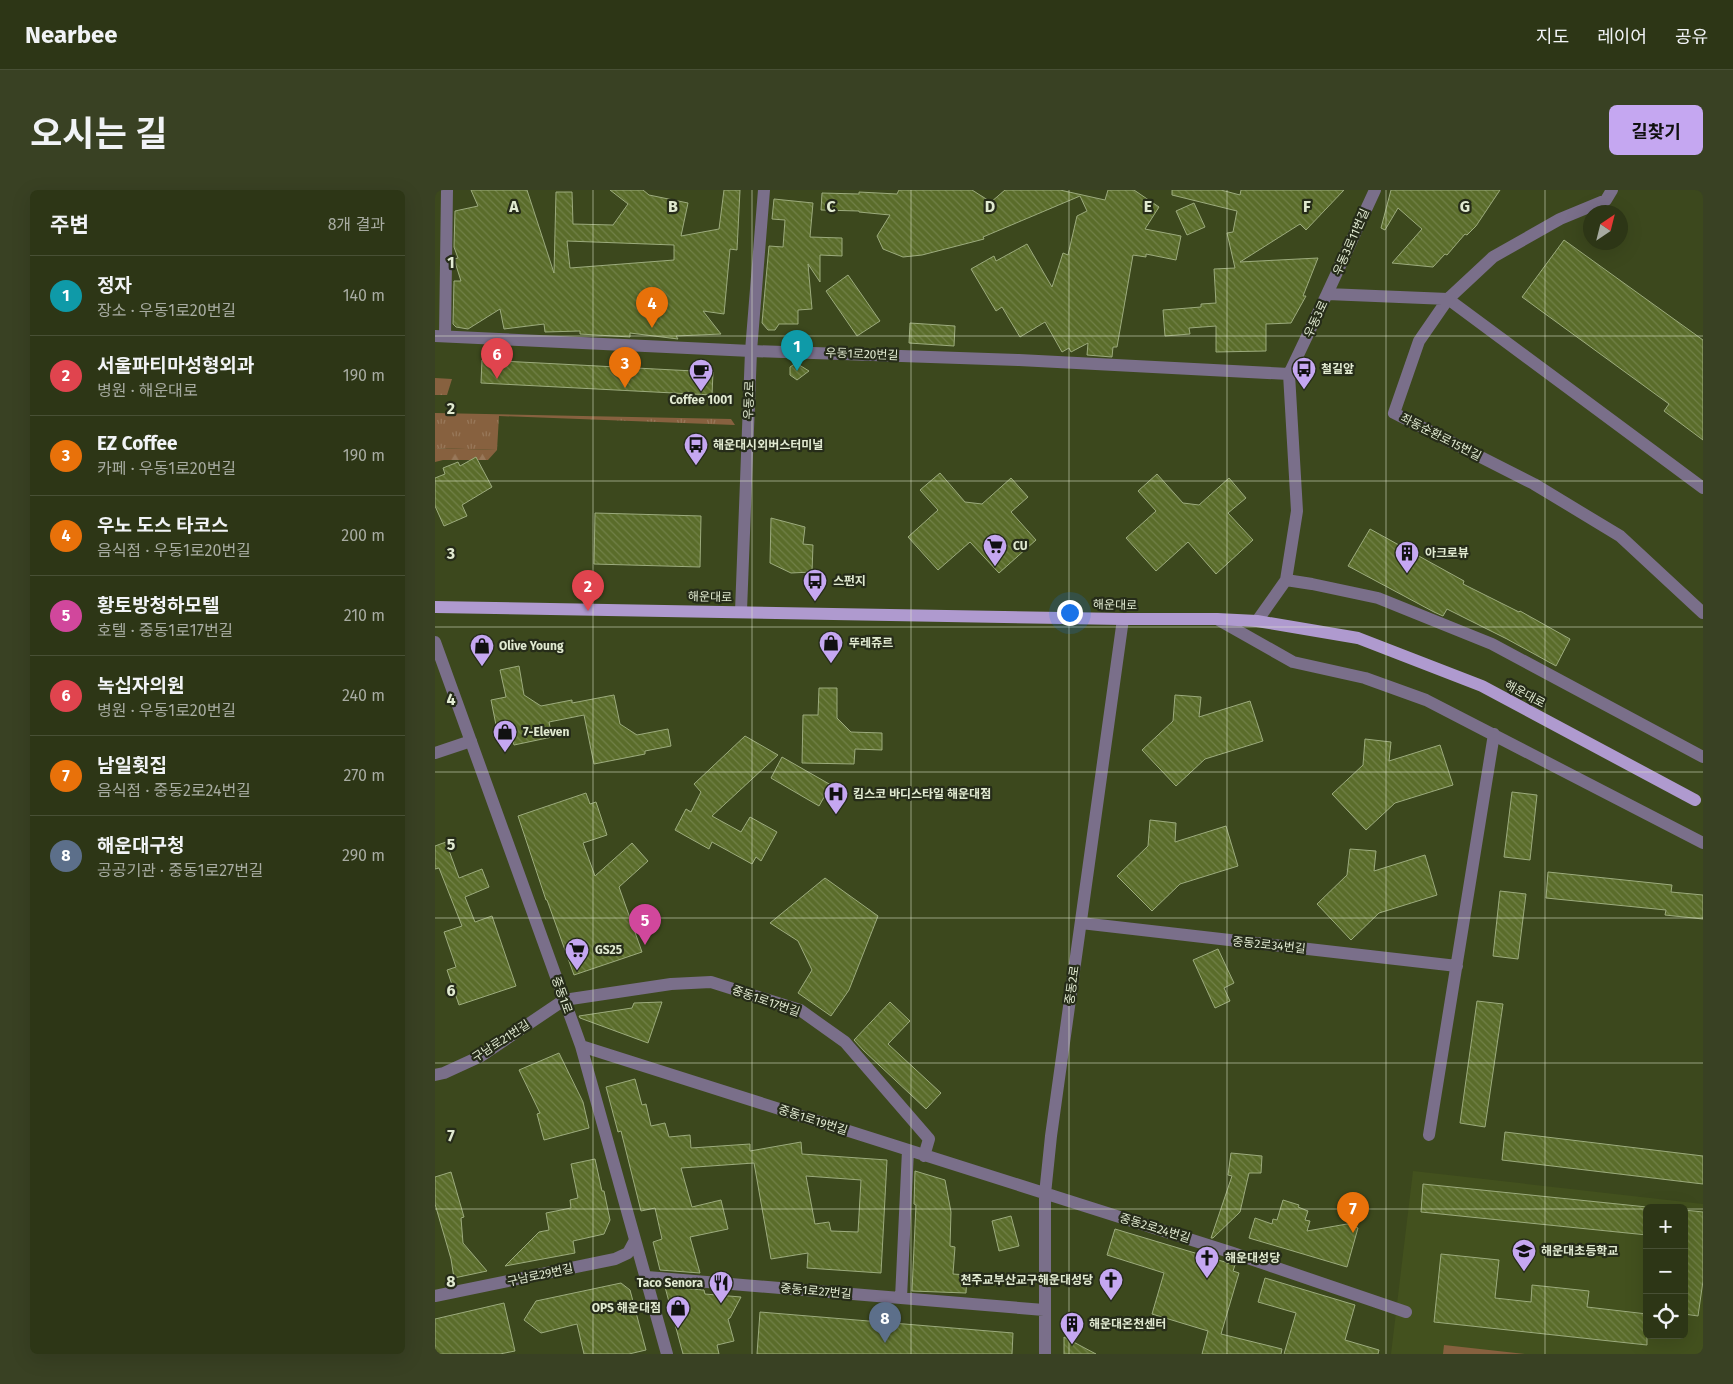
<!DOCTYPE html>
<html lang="ko">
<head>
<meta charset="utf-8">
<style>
  body { margin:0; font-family:"Fira Sans","Noto Sans KR",sans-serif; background:#394123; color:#f1f3f6 }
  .controls { position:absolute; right:15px; bottom:15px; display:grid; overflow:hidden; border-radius:8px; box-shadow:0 5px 20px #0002 }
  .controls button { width:45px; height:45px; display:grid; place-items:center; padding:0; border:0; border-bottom:1px solid #485035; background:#2d3616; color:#f1f3f6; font:25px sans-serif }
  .compass { position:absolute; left:1148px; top:15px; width:45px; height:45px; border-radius:50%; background:#2d3616; box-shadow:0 5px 20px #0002; rotate:35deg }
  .you { position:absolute; left:634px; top:422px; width:18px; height:18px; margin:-12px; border:4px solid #fff; border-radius:50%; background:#1a73e8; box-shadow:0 0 0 8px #1a73e833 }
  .badge { display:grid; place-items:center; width:32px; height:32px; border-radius:50%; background:#c5a7f1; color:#fff; font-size:16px; font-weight:700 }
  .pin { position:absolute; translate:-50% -41px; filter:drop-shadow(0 1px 2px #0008) }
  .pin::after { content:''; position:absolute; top:26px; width:18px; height:15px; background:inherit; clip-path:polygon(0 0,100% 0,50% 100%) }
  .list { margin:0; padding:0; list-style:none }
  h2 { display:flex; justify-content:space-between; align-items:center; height:65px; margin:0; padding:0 20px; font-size:21px }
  h2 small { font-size:16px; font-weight:400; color:#a7aba1 }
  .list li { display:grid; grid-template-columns:32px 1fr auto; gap:15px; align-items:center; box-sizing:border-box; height:80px; padding:0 20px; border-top:1px solid #485035 }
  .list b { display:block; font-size:19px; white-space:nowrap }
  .list p { margin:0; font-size:16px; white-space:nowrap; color:#a7aba1 }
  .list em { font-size:16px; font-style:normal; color:#a7aba1 }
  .icon { flex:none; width:28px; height:28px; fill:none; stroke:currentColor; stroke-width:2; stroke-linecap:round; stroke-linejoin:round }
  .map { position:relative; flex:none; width:1268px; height:1164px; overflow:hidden; border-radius:8px }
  header { display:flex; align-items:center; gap:30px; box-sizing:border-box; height:70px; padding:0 25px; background:#2d3616; border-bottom:1px solid #485035 }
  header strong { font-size:24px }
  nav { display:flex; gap:28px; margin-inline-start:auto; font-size:18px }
  .intro { display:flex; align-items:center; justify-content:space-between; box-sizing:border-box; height:120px; padding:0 30px }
  h1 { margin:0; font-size:35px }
  .button { padding:12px 22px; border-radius:8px; background:#c5a7f1; color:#111; font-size:18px; font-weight:700 }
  main { display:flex; gap:30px; padding:0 30px }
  aside { flex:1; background:#2d3616; border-radius:8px; box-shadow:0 5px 20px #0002 }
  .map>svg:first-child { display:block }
</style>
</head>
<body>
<header>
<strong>Nearbee</strong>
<nav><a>지도</a><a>레이어</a><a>공유</a></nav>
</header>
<div class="intro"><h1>오시는 길</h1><a class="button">길찾기</a></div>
<main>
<aside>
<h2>주변<small>8개 결과</small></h2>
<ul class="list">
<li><span class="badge" style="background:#0f9aa8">1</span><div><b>정자</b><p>장소 · 우동1로20번길</p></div><em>140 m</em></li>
<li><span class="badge" style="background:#e0444e">2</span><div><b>서울파티마성형외과</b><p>병원 · 해운대로</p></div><em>190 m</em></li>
<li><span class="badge" style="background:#e8710a">3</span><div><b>EZ Coffee</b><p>카페 · 우동1로20번길</p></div><em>190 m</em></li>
<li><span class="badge" style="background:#e8710a">4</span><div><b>우노 도스 타코스</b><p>음식점 · 우동1로20번길</p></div><em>200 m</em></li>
<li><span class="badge" style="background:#d1479c">5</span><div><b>황토방청하모텔</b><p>호텔 · 중동1로17번길</p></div><em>210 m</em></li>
<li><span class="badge" style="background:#e0444e">6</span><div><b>녹십자의원</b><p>병원 · 우동1로20번길</p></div><em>240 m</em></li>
<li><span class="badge" style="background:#e8710a">7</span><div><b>남일횟집</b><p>음식점 · 중동2로24번길</p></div><em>270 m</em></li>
<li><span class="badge" style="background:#5c6f8a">8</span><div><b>해운대구청</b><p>공공기관 · 중동1로27번길</p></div><em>290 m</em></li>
</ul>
</aside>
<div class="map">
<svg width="1268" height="1164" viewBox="0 0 1268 1164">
  <defs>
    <pattern id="grass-tufts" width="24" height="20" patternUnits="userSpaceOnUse" patternTransform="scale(1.25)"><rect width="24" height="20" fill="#87613f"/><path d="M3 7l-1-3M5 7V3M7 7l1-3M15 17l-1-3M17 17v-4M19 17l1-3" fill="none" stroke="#98785a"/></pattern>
    <pattern id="forest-firs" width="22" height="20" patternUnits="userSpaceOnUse" patternTransform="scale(1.25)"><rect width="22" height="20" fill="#87613f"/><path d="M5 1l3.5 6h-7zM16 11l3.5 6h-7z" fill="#98785a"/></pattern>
    <pattern id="building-back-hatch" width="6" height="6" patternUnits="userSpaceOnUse" patternTransform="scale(1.25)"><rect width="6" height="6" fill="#5a6c2a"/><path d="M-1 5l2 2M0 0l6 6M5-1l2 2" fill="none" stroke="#718148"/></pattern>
  </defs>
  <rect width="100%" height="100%" fill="#3c481d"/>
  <path fill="#43511e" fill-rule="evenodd" d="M978 981 1268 1014V1164H956ZM1212 1018H1249V1145H1212Z"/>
  <path fill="url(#grass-tufts)" d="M0 188 17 189 12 205H0Z
    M0 223 296 229 300 235 64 226 62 260 0 258Z"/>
  <path fill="url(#forest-firs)" d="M0 258 62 260 53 270H8L0 272Z"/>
  <path fill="#87613f" d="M1009 1155 1090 1164H1008Z"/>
  <path fill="url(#building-back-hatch)" stroke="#9cab7d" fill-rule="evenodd" d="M36 0H92L119 83 121 2H137L138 34 178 35 193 14 175 0H208L214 5 253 13 246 46 284 39 289 0H305L302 60 295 59 289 124 268 121 286 144 241 146 243 149 195 143V147L145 144V141L110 142 109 134 69 139 65 119 33 139 21 137 18 134 19 91H26L19 69 23 68 19 57 20 21 43 16ZM132 51 239 55V70L135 78Z
    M464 0H537L556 12 570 0H625L670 10 673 0H699L724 17 710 39 746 46 741 70 711 64V67L698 65 682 157H678L677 167 652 165 653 153 636 162 634 158 627 162 610 132 585 147 567 117 561 121 536 79 559 66 561 71 592 54 617 97 628 63 633 65 642 26 652 21 645 6 548 47 549 49 487 65 468 67 448 59 442 46 455 25 424 22V21L386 20 387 3 424 4V2L462 4Z
    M737 0H786L805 5 806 0H909L871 40 865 34 805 72 883 68 868 106H871L856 133 831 134V161L781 162V136L754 138 755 144 730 146 728 120 766 117V114L781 113 779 79 800 78 792 43 798 42 802 21 737 5Z
    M956 0H1065L1041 36 1032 45 1030 44 1012 65 1010 64 998 77 957 73 987 39 963 18 950 40 946 38Z
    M339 9 378 13 375 47 407 48V66L385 65V92L373 74 377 119 363 120V134H344L340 140H333L327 133 334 56 348 57 350 30 337 29Z
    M759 13 770 37 752 45 741 21Z
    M1129 50 1268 150V250L1229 221 1234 214 1087 107Z
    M413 85 445 131 422 146 391 101Z
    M475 133 520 136 519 156 474 153Z
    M47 170 278 182 277 205 46 193Z
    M361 173 374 181 362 190 355 185V177Z
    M41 267 57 297 27 315 32 326 9 336 0 316V288L10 284 8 278 23 272 25 276Z
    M505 283 530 312 547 314 576 288 593 307 576 322 601 350 564 383 535 352 503 380 473 347 503 320 485 300Z
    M722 284 748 313 764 315 794 288 811 308 793 323 818 350 781 384 753 352 721 381 691 348 721 321 703 301Z
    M160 323 266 326 265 377 159 374Z
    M336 328 370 337 368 354 378 355 377 382 356 383 335 373Z
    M935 339 1029 391 1028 394 1084 422 1085 421 1135 449 1121 476 1072 449 1012 419 1008 426 999 422 913 376Z
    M84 476 89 505 106 516 137 510V513L179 505 185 534 202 545 233 539 236 556 210 561V564L159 574 149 525 114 532 117 547 79 555 76 543 63 545 56 510 71 507 65 480Z
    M384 498H402V528L416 542 447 543V560L420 559 419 574 367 573 368 525H383Z
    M740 505 766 507 764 527 815 511 828 551 770 569 741 596 707 560 738 531Z
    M310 546 343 565 277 626 306 642 315 627 342 642 326 671 321 667 317 674 277 652 274 659 240 640 251 619 256 622 266 602 259 594Z
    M930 549 956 552 954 571 1005 555 1018 595 960 613 931 640 897 604 928 575Z
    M347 567 396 595 384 616 336 588Z
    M1077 602 1102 605 1095 670 1069 667Z
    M151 603 155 614 161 612 172 645 148 653 160 686 197 653 213 671 184 697 207 762 139 785 112 710H111L83 626Z
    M715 630 741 633 740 652 791 636 803 676 745 694 717 721 682 686 713 656Z
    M11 652 24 688 47 679 54 697 30 707 40 732 57 726 81 796 24 815 12 780 21 777 9 742 27 736 4 678 0 679V656Z
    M915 659 941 661 939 681 990 665 1002 705 944 723 916 750 882 714 912 685Z
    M1113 682 1237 695 1236 702 1268 705V729L1230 725 1231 720 1111 708Z
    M390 688 443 726 414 800 396 826 363 803 377 780 363 751 335 733Z
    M1065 701 1091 704 1083 769 1058 766Z
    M783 759 799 793 789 798 795 811 780 818 758 770Z
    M1042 811 1068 814 1050 937 1025 933Z
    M227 812 213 853 145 828 144 826 197 818 199 813Z
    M455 812 475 831 453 854 506 903 491 919 429 861 419 850Z
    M124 863 148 912 154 938 109 950 102 924 105 923 84 880Z
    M200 889 207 915 211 914 216 936 230 933 234 947 255 945 256 958 315 954V961L366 952 367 964 452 970 446 1083 372 1078 373 1063 336 1069 319 973 246 978 257 1017 286 1010 293 1039 255 1047 265 1083 225 1080 218 1052 227 1049 220 1018 206 1021 186 941 183 942 171 897ZM371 986 426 990 423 1042 396 1041 394 1032 380 1034Z
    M1070 942 1268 966V994L1067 970Z
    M796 963 827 966 826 983H814L805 1022 778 1048H776L797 986 793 985Z
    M160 969 167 1001H169L175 1030 169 1044 138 1051 140 1063 70 1076 104 1042 114 1040 111 1023 136 1018 135 1010 143 1008 136 974Z
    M480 981 510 990 516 1022 515 1056 520 1057 518 1084 532 1085 531 1103 477 1101 481 1015 479 1014Z
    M16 982 29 1027 26 1028 28 1053 52 1081 19 1088 16 1069 0 1014V987Z
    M988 994 1212 1017V1045L986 1022Z
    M848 1010 864 1015 863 1017 873 1021 870 1030 875 1031 872 1041 912 1034 923 1038 912 1077 814 1048 820 1028 837 1034 838 1029 842 1030Z
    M1249 1020 1268 1022V1091L1263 1126 1249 1124Z
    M576 1026 584 1056 564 1061 557 1031Z
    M680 1039 800 1075 798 1081 804 1083 786 1144 847 1159 846 1164H767L773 1141 717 1124 729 1083 672 1065Z
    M1006 1064 1064 1070 1060 1108 1096 1112 1097 1095 1154 1101 1152 1117 1212 1124V1155L999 1132Z
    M830 1088 920 1115 910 1150 944 1160 943 1164H849L861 1123 823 1112Z
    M186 1093 195 1100 211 1160 194 1164H149L142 1134 106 1143 89 1130 101 1111Z
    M230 1097 269 1100 270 1104 306 1107 295 1128 293 1129 299 1151 282 1155 284 1164H248Z
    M69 1113 80 1161 65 1164H0V1129Z
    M325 1122 578 1143 577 1164H322Z
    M629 1147 661 1164H629Z"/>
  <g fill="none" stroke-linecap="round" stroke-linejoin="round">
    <path stroke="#7a6f8a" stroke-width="12" d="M1177 0 1171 10 1125 29 1058 67 1013 109 984 151 959 223 1099 294 1185 346 1268 423
      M892 104 940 0
      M1013 109 1268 298
      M0 146 316 161 584 170 854 184
      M10 146 12 0
      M851 390 877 394 943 408 1057 454 1268 567
      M306 421 316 161 329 0
      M782 429 858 472 930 488 991 510 1268 653
      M822 431 851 390 862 321 854 184 892 104 1013 109
      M0 452 146 856 232 1164
      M0 563 36 551
      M646 733 1022 776
      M146 856 798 1063 971 1122
      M0 885 9 883 46 866 129 810 236 794 276 792 365 820 410 852 494 949 489 966
      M994 945 1059 544
      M212 1087 609 1120
      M0 1106 180 1069 193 1063 200 1050
      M466 1108 473 960
      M610 1164V1004L616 946 688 429"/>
    <path stroke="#af9acf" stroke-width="12" d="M0 417 688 429H782L822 431 923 448 1047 496 1260 610"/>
  </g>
  <path fill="none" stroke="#e1ead1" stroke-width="1" stroke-opacity="0.55" d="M158 0V1164M317 0V1164M476 0V1164M634 0V1164M792 0V1164M951 0V1164M1110 0V1164M0 146H1268M0 291H1268M0 437H1268M0 582H1268M0 728H1268M0 873H1268M0 1019H1212M1249 1019H1268"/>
  <defs>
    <symbol id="bus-pin" viewBox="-11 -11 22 30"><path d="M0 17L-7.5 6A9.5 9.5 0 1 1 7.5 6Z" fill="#c5a7f1" stroke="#262c19"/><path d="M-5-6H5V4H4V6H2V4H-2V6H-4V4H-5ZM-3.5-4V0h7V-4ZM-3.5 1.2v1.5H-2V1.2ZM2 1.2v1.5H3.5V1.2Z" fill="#111"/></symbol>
    <symbol id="cafe-pin" viewBox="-11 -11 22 30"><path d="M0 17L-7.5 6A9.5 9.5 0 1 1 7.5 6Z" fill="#c5a7f1" stroke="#262c19"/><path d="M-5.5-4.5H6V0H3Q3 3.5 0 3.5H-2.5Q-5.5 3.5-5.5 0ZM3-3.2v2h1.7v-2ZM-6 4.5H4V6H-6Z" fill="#111"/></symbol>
    <symbol id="supermarket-pin" viewBox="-11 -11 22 30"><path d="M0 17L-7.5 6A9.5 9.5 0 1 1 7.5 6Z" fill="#c5a7f1" stroke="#262c19"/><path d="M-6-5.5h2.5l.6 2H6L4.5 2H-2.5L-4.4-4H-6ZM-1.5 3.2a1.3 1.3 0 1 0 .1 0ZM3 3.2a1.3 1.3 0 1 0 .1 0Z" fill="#111"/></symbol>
    <symbol id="building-pin" viewBox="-11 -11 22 30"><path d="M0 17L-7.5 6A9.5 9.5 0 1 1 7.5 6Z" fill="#c5a7f1" stroke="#262c19"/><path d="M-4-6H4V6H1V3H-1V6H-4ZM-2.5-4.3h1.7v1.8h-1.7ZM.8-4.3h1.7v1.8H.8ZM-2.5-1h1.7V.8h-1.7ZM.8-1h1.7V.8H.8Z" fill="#111"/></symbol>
    <symbol id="shop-pin" viewBox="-11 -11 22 30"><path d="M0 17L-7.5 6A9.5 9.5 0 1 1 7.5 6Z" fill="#c5a7f1" stroke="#262c19"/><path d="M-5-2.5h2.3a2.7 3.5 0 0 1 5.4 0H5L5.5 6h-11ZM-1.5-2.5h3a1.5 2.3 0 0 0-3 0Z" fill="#111"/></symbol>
    <symbol id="hospital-pin" viewBox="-11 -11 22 30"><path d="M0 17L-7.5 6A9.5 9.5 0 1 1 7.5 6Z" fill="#c5a7f1" stroke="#262c19"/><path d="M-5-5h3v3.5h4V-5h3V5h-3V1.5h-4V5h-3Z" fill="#111"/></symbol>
    <symbol id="school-pin" viewBox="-11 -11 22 30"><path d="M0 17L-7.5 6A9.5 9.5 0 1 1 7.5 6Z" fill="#c5a7f1" stroke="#262c19"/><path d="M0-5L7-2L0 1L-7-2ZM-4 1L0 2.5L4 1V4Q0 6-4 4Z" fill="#111"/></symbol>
    <symbol id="church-pin" viewBox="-11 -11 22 30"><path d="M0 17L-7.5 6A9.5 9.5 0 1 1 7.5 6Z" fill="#c5a7f1" stroke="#262c19"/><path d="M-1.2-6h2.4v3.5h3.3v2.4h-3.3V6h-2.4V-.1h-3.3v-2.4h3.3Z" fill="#111"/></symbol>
    <symbol id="restaurant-pin" viewBox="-11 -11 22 30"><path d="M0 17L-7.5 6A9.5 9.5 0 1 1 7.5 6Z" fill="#c5a7f1" stroke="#262c19"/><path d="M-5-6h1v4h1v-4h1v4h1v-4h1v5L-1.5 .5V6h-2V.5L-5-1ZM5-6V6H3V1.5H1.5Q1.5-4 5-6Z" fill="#111"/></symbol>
  </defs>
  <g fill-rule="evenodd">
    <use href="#bus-pin" x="855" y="165" width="28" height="38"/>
    <use href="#cafe-pin" x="252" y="167" width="28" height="38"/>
    <use href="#bus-pin" x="247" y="241" width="28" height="38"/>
    <use href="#supermarket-pin" x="546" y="342" width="28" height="38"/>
    <use href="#building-pin" x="958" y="349" width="28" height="38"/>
    <use href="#bus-pin" x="366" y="377" width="28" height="38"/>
    <use href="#shop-pin" x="382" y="439" width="28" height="38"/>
    <use href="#shop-pin" x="33" y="442" width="28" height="38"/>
    <use href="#shop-pin" x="56" y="528" width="28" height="38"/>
    <use href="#hospital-pin" x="387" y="590" width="28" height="38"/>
    <use href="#supermarket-pin" x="128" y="746" width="28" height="38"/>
    <use href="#school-pin" x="1075" y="1047" width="28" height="38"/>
    <use href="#church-pin" x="758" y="1054" width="28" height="38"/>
    <use href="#church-pin" x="662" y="1076" width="28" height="38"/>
    <use href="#restaurant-pin" x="272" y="1079" width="28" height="38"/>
    <use href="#shop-pin" x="229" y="1104" width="28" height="38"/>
    <use href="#building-pin" x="623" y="1120" width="28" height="38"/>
  </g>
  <g text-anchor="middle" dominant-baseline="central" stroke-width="4.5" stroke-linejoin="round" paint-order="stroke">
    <g font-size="12" fill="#e1ead1" stroke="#262c19">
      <text transform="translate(916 52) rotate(-66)">우동3로11번길</text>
      <text transform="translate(881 129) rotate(-65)">우동3로</text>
      <text transform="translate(427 164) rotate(2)">우동1로20번길</text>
      <text transform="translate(314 210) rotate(-88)">우동2로</text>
      <text transform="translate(1006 247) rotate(27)">좌동순환로15번길</text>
      <text transform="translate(275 407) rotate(1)">해운대로</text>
      <text transform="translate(680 415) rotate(1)">해운대로</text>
      <text transform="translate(1090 504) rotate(28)">해운대로</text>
      <text transform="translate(834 755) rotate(6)">중동2로34번길</text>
      <text transform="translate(637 795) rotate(-82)">중동2로</text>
      <text transform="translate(127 805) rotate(70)">중동1로</text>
      <text transform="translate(331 811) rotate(19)">중동1로17번길</text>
      <text transform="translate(66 851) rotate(-33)">구남로21번길</text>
      <text transform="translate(378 930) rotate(18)">중동1로19번길</text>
      <text transform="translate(720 1038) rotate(17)">중동2로24번길</text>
      <text transform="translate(105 1085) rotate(-12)">구남로29번길</text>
      <text transform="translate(381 1101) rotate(5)">중동1로27번길</text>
    </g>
    <g font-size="12" font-weight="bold" fill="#e1ead1" stroke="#262c19" text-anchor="start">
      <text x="886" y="179">철길앞</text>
      <text x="266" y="210" text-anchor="middle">Coffee 1001</text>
      <text x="278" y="255">해운대시외버스터미널</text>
      <text x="578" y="356">CU</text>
      <text x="990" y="363">아크로뷰</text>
      <text x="398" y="391">스펀지</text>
      <text x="414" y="453">뚜레쥬르</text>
      <text x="64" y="456">Olive Young</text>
      <text x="88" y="542">7-Eleven</text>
      <text x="418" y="604">킴스코 바디스타일 해운대점</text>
      <text x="160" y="760">GS25</text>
      <text x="1106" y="1061">해운대초등학교</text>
      <text x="790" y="1068">해운대성당</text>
      <text x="658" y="1090" text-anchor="end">천주교부산교구해운대성당</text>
      <text x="268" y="1093" text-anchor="end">Taco Senora</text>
      <text x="226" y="1118" text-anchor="end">OPS 해운대점</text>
      <text x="654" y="1134">해운대온천센터</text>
    </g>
  </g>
  <g font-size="16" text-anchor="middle" font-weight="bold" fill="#e1ead1" stroke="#262c19" stroke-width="4.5" stroke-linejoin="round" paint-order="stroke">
    <text x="79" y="22">A</text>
    <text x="238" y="22">B</text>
    <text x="396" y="22">C</text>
    <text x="555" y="22">D</text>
    <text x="713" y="22">E</text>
    <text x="872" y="22">F</text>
    <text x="1030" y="22">G</text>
    <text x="16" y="78">1</text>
    <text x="16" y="224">2</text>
    <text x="16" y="369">3</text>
    <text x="16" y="515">4</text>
    <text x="16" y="660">5</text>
    <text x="16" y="806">6</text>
    <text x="16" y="951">7</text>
    <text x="16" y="1097">8</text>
  </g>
</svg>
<div class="controls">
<button>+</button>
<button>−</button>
<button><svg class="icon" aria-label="locate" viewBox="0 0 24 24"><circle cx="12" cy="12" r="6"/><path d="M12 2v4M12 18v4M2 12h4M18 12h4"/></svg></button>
</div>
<svg class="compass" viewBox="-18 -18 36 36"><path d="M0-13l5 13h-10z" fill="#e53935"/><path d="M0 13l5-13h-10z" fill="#a7aba1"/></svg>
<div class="you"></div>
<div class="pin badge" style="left:362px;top:181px;background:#0f9aa8">1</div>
<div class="pin badge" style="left:153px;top:421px;background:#e0444e">2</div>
<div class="pin badge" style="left:190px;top:198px;background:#e8710a">3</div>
<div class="pin badge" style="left:217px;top:138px;background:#e8710a">4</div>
<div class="pin badge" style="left:210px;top:755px;background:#d1479c">5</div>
<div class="pin badge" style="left:62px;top:189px;background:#e0444e">6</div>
<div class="pin badge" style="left:918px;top:1043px;background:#e8710a">7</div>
<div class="pin badge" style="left:450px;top:1153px;background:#5c6f8a">8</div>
</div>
</main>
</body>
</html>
